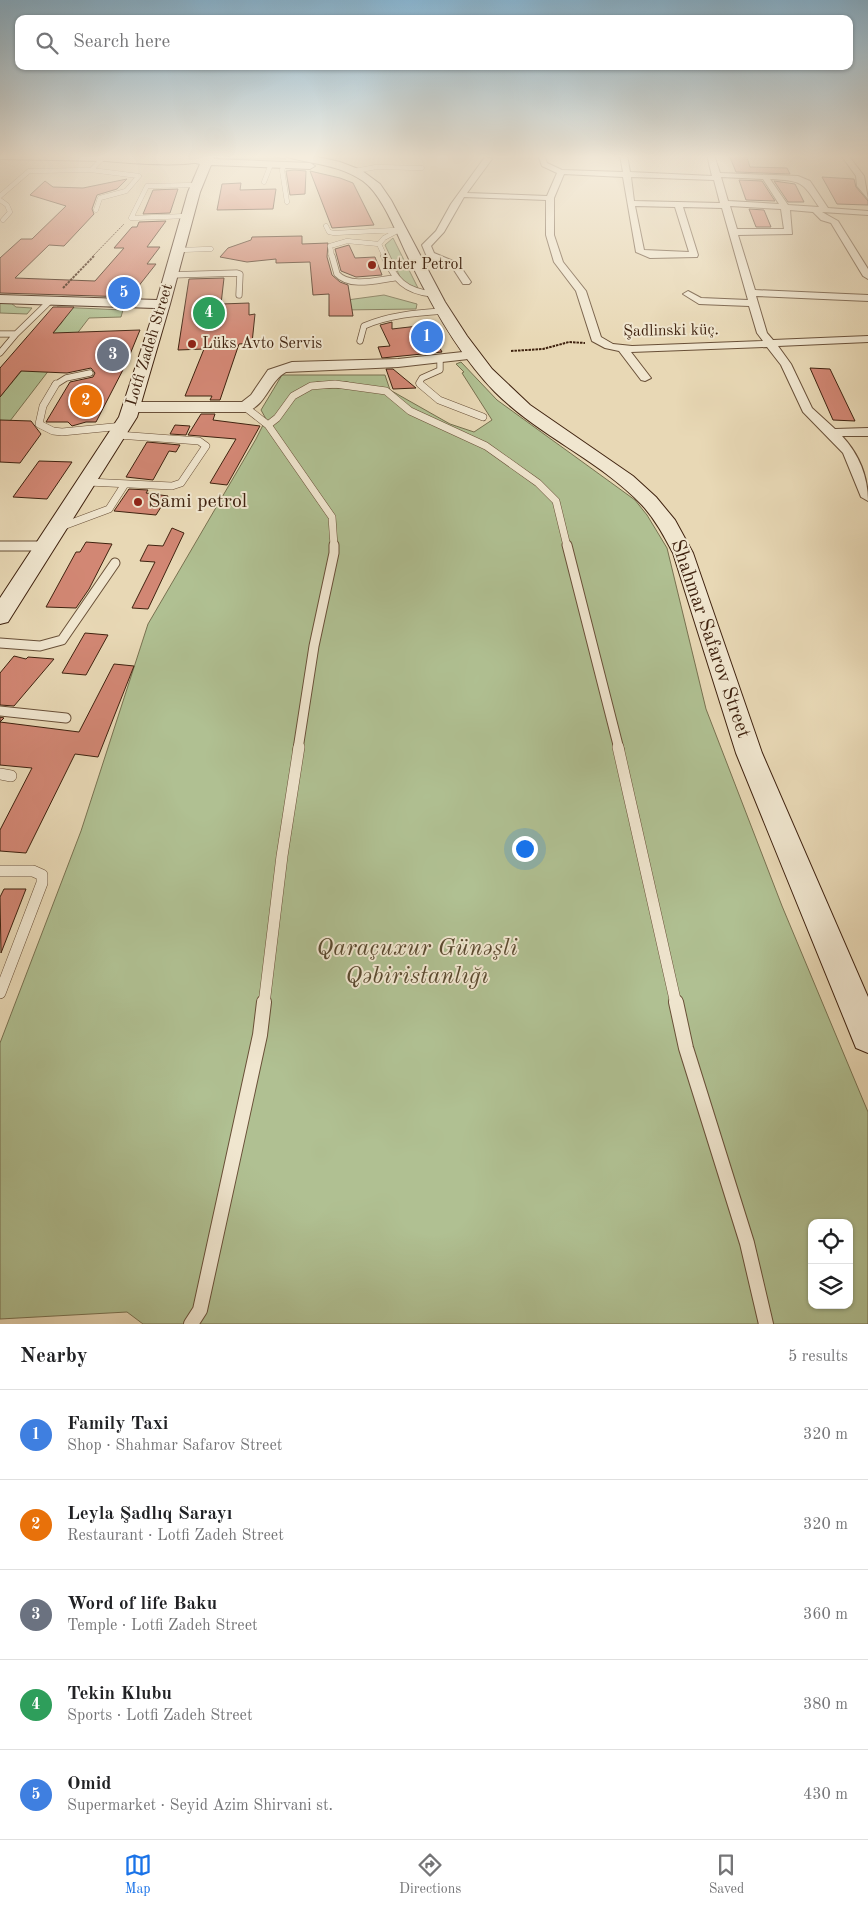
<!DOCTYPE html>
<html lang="en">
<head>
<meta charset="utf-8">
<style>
  body { margin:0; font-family:"Old Standard TT",serif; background:#f2f2f2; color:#202124 }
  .controls { position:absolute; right:15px; bottom:15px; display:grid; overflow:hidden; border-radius:10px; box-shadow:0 1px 4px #0004 }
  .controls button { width:45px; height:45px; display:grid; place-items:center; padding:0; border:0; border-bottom:1px solid #e0e0e0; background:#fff; color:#202124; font:25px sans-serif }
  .you { position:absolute; left:524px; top:848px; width:18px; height:18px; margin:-12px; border:4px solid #fff; border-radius:50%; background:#1a73e8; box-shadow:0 0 0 8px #1a73e833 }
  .badge { display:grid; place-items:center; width:32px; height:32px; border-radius:50%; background:#1a73e8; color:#fff; font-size:16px; font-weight:700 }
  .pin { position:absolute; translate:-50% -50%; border:2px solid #fff; box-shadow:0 1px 5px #0006 }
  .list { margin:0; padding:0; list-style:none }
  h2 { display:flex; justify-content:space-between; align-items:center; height:65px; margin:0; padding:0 20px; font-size:21px }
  h2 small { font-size:16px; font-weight:400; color:#757577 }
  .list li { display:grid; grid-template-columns:32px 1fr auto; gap:15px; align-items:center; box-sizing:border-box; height:90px; padding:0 20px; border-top:1px solid #e0e0e0 }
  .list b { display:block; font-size:19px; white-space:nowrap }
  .list p { margin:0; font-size:16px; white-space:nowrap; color:#757577 }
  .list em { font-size:16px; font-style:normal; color:#757577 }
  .icon { flex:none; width:28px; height:28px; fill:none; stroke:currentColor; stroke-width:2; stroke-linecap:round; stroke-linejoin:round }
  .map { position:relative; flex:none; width:868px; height:1324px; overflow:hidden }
  .search { position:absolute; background:#fff; box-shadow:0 1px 4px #0004; left:15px; right:15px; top:15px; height:55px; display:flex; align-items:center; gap:12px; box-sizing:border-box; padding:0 18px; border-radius:10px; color:#757577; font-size:19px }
  .sheet { height:515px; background:#fff }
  nav { display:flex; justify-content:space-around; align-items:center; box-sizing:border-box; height:70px; border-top:1px solid #e0e0e0; background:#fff; font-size:14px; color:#757577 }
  nav a { display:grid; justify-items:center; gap:2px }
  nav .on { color:#1a73e8 }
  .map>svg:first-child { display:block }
</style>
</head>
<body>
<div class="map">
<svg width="868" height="1324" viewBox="0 0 868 1324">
  <rect width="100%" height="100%" fill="#e8d8b5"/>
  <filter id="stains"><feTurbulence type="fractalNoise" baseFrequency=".004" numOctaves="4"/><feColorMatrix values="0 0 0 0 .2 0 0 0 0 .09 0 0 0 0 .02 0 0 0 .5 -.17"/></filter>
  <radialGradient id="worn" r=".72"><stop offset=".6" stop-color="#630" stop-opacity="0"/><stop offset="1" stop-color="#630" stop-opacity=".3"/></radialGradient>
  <path fill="#b0c092" stroke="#787150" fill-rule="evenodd" d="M219 155H264L286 159H219L216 157Z
    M393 238 418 288 403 283 385 245Z
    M384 295 417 304 416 309 342 310 347 300Z
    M0 302 11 303 16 307 32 308 27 314 0 313Z
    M57 307 123 310 121 317 89 318 0 434V397L63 321Z
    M461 362 497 400 635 500 647 515 667 548 706 709 782 906 868 1112V1324H143L127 1312 0 1319V1043L81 831 148 624 256 439 266 419 261 410 282 375H385L390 390 450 424 474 432 492 420 462 373 464 372 456 364ZM812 1223H849V1305H812Z"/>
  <path fill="#d28774" stroke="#3f220f" d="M729 155H746L750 167 787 168 790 174 736 172Z
    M294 170 306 171 305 194 290 195 286 171Z
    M310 171 340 178 353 183 374 225 332 228Z
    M822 177 854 179 856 187 868 201V205L837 204Z
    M127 179 117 189 97 195 92 209 94 214 64 246 49 245 15 278 95 281 124 248H114L132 227H137L139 222 166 221 147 247H160L147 264H156L130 297 0 293V258L21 239H32L66 206 30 195 45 181 53 187 83 188Z
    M739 180 762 181 775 201 746 200Z
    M774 181 795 184 804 202H788Z
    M241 183 240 190 276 189 273 209 217 210 222 184Z
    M178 189 170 213 143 214 153 190Z
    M749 209 764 210 771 227H756Z
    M302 236V244L328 243 327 257 332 275 340 282 348 285 353 316H329V294L313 295 310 262 276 263V259L247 262 220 257 228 248 251 240 252 237Z
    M349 245 355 258 375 257 382 275 356 277 341 271 335 249Z
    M224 278 221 304 249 303V315L255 314 252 343 239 344 220 400H210L212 396H185L204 349 178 350 189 279Z
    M53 307H74L53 333 140 330 126 364 96 422H86L72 426 68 422H46L70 382 93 377 95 373 91 368 67 373 21 371 0 397V368Z
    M392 322V329L427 325 442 352 382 358 378 347 390 346 380 325Z
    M810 368 830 369 855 421 833 420Z
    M386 369H393L416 388 393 389Z
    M201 414H215L213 420 260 426 227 485 210 483 236 439 188 435Z
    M0 420 31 421 41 434 20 463 0 462Z
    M175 425 190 426 186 435 170 434Z
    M147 442 180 445 176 452 169 451 153 480 126 477Z
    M39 461 72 462 47 499 13 497Z
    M129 489 148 490 146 493 168 496 156 515 114 511Z
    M172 528 184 533 148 609 132 608 155 562 140 561 148 545 163 546Z
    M86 542 112 544 89 589 76 608 46 607 76 552H80Z
    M85 633 108 635 86 675 62 673Z
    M14 656 26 659 28 657 54 659 14 706 0 705V673Z
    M114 664 134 666 98 757 75 754 26 853 0 851V830L32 768 0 765V717L4 718 0 722 79 732Z
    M4 889H26L1 953 0 897Z"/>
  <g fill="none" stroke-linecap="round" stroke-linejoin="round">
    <defs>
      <path id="service-far5" d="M285 164 282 170 287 202
        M91 170 139 176 126 191 100 198 96 210
        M355 171 376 167 422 168
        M264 182 271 164
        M0 196 29 171 91 170 103 158
        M0 200 7 205 10 212 3 220
        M188 216 131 218 147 186 197 185
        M326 226 329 232 334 233 396 230
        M178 250 211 249
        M332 257 330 246 347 241 379 244
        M385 257 379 244 384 238 399 230"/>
      <path id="service-far4" d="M332 256 337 274C350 288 377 280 394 278
        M384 256C395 280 405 291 432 294
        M171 275 237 273 240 274 239 295
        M0 334H16L50 301
        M360 341 364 326C389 315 416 313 443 311
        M0 353 16 334
        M55 385 66 378 90 373
        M318 385H347
        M421 385 419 383 422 378 440 370V359"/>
      <path id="service-far3" d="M56 384 43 406 39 424 53 431 62 432 123 426
        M420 384 439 400 483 417
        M245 407 268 425 332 517 334 546
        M268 425 277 418 293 396 311 386 335 384 386 391 410 411 486 446 538 483 556 501 567 546
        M88 482 172 486 181 483 206 446 199 441 118 435
        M58 528 109 509 125 484
        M0 546H45"/>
      <path id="service-far2" d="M567 545 619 749
        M0 546H45
        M0 643 40 646 62 640 115 563
        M0 711 66 718
        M298 749 314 646 334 553V545"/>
      <path id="service-far1" d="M618 747 676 1004
        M0 774 11 776
        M0 871H33L42 875V883L0 993
        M264 1004 282 856 299 747"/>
      <path id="service" d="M676 1002 686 1048 747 1243 766 1324
        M191 1324 200 1310 260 1035 264 1002"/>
      <path id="minor" d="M538 155H544L547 163 562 170 623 172 620 155H627L630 172 712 176 707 155H714L720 173 798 176 810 181 828 208 868 211V215L822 212 838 221 868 269V279L863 276 831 223 821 220 813 212 790 210 792 234 738 235 755 290 868 295V301L756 296 767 333 773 340 868 336V342L778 346 791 364 812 408 835 429 868 428V436H842C859 454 868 477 868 501L861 497 843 453 803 412 781 365 767 347 631 352 651 378 645 381 641 380 619 351 605 348 592 341 576 291 554 262 546 235V200L464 197 444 232 431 246 434 253 458 263 471 282 469 284H463L452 267 427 257 422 245 436 231 451 204 485 157 492 159 467 193 547 196 557 173 542 166ZM564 174 623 177 636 252 650 258 697 257 698 255 683 207 722 208 748 300 701 298 688 291 683 294 699 304 749 306 757 333 763 341 632 346 613 344 601 337 586 291 563 262 554 235V198ZM631 177 714 180 720 203 634 201ZM721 177 763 179 779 204 728 201ZM770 179C802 181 802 181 819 207L788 205ZM635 206 675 207 689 252 644 250ZM730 206 781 209 784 229H737Z
        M841 155H848L864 176 868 199 857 186 856 176Z"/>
      <path id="tertiary" d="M472 351 477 352 479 355 477 358 398 367 286 372C268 382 267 406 245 412H132L124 407 132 402H242L251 395 268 370 292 362 398 359Z"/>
      <path id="secondary" d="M0 155H106L111 158 106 161 0 159Z
        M205 155H213L214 159 310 163 315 166 310 169 211 165 200 192 170 304 137 417 8 622 0 624V598L119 417 155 308 0 303V295L157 300 188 192 200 164 188 161 193 158H203Z
        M286 155H309L340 162 361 170 380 184 391 200 445 302 467 336 492 369 530 405 633 476 656 497 675 520 693 553 762 753 868 997V1053L856 1048 736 753 673 553C664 536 655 519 642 505 599 460 539 436 495 392 460 356 434 310 412 265 399 241 385 197 363 181 340 165 313 164 287 157Z"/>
      <path id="primary" d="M68 155 167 157 216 155C200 173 100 160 74 158Z"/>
    </defs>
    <use href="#service-far5" stroke="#695038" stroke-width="5"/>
    <use href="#service-far4" stroke="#695038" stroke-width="7"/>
    <use href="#service-far3" stroke="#695038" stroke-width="8"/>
    <use href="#service-far2" stroke="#695038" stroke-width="11"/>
    <use href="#service-far1" stroke="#695038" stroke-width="12"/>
    <use href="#service" stroke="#695038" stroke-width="16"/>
    <use href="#minor" stroke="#695038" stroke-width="2"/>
    <use href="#tertiary" stroke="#695038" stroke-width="2"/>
    <use href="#secondary" stroke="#3f220f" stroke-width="2"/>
    <use href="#primary" stroke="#3f220f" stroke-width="2"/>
    <path stroke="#3f220f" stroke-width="1" stroke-dasharray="2 1" stroke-linecap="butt" d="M92 257 124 224"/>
    <path stroke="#3f220f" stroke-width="2" stroke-dasharray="2.5 1" stroke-linecap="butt" d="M63 288 94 256
      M511 351 543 349 569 342 585 343"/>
    <use href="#service-far5" stroke="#f0e6cf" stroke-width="4.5"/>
    <use href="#service-far4" stroke="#f0e6cf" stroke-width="5.5"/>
    <use href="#service-far3" stroke="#f0e6cf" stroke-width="7"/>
    <use href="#service-far2" stroke="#f0e6cf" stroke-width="9"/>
    <use href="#service-far1" stroke="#f0e6cf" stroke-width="11"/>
    <use href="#service" stroke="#f0e6cf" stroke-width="14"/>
    <use href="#minor" fill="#f0e6cf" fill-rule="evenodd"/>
    <use href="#tertiary" fill="#f0e6cf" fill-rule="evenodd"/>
    <use href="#secondary" fill="#f0e6cf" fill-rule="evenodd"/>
    <use href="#primary" fill="#e8d8b5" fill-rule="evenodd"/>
  </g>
  <linearGradient id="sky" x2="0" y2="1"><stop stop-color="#88b6d3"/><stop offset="0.46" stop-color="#f5edde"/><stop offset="1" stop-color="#f5edde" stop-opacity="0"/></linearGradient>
  <rect width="868" height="340" fill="url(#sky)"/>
  <g fill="#8f2418" stroke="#f0e6cf" stroke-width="2">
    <circle cx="372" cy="265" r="5"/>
    <circle cx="192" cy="344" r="5"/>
    <circle cx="138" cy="502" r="5"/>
  </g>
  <g text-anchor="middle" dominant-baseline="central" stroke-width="4" stroke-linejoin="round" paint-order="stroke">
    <g font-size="16" fill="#3f220f" stroke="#f0e6cf" text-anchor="start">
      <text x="382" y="265">İnter Petrol</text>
      <text x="202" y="344">Lüks Avto Servis</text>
    </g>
    <g font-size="16" fill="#3f220f" stroke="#f0e6cf">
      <text transform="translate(671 331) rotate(-1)">Şadlinski küç.</text>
      <text transform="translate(150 345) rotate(-73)">Lotfi Zadeh Street</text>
    </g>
    <g font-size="20" fill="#3f220f" stroke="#f0e6cf" text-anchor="start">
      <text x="148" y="502">Sami petrol</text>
    </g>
    <g font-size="20" fill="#3f220f" stroke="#f0e6cf">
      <text transform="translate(710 639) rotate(71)">Shahmar Safarov Street</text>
    </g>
    <g font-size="24" font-style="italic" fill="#5b4a30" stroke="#f0e6cf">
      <text x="417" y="949">Qaraçuxur Günəşli<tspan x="417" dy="28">Qəbiristanlığı</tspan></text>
    </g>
  </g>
  <rect width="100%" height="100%" filter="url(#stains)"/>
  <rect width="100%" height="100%" fill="url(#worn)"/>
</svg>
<div class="controls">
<button><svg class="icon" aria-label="locate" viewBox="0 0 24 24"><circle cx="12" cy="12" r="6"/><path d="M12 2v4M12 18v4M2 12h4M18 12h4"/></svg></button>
<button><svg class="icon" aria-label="layers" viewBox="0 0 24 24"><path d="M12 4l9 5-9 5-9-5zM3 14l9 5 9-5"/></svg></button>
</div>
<div class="you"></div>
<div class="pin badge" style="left:427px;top:337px;background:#3f7fe0">1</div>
<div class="pin badge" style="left:86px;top:401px;background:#e8710a">2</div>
<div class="pin badge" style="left:113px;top:355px;background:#6b7280">3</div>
<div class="pin badge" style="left:209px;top:313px;background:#2e9e5b">4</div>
<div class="pin badge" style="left:124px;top:293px;background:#3f7fe0">5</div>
<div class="search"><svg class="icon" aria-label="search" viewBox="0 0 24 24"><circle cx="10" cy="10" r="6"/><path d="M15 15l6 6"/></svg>Search here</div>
</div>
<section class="sheet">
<h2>Nearby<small>5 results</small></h2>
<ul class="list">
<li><span class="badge" style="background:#3f7fe0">1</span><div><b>Family Taxi</b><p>Shop · Shahmar Safarov Street</p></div><em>320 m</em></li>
<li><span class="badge" style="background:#e8710a">2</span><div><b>Leyla Şadlıq Sarayı</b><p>Restaurant · Lotfi Zadeh Street</p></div><em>320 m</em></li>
<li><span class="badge" style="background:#6b7280">3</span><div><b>Word of life Baku</b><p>Temple · Lotfi Zadeh Street</p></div><em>360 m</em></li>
<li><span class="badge" style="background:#2e9e5b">4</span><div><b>Tekin Klubu</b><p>Sports · Lotfi Zadeh Street</p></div><em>380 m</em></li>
<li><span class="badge" style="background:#3f7fe0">5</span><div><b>Omid</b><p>Supermarket · Seyid Azim Shirvani st.</p></div><em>430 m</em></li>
</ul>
</section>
<nav>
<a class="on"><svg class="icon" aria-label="map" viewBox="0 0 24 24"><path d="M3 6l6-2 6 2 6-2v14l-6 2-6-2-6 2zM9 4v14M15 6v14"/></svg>Map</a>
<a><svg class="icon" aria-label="directions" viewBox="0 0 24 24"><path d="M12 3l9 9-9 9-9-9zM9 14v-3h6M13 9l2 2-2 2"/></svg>Directions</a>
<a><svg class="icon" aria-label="saved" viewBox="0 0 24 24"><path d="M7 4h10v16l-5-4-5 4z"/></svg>Saved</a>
</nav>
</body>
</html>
